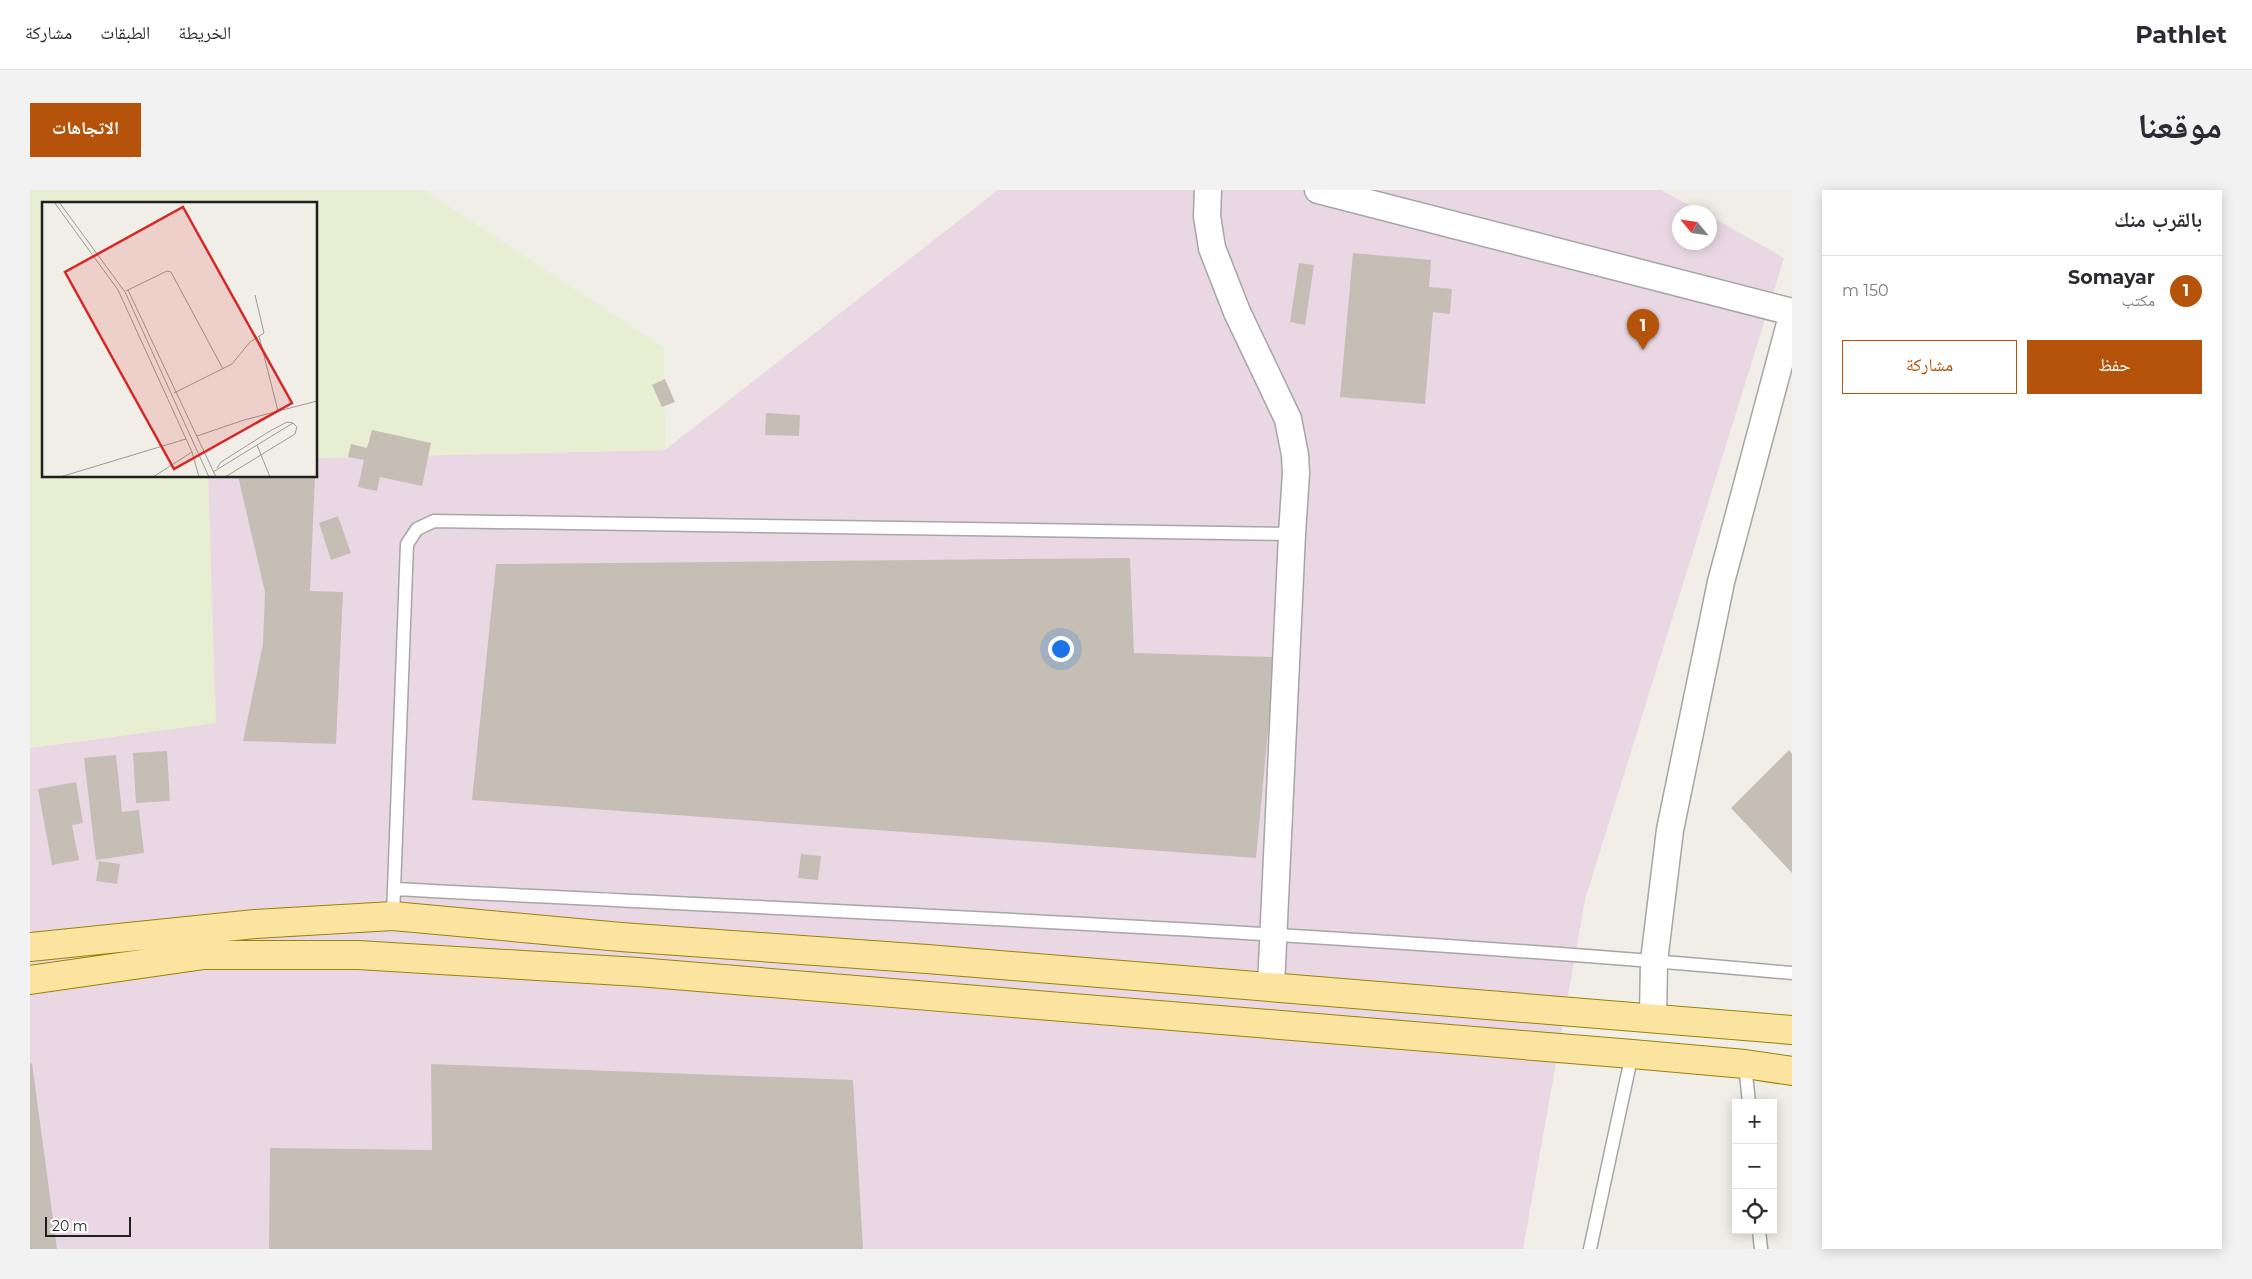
<!DOCTYPE html>
<html lang="ar">
<head>
<meta charset="utf-8">
<style>
  body { margin:0; font-family:Montserrat,"Noto Naskh Arabic",sans-serif; background:#f2f2f3; color:#2b2b33; direction:rtl }
  .controls { position:absolute; right:15px; bottom:15px; display:grid; overflow:hidden; border-radius:0px; box-shadow:0 2px 12px #0003 }
  .controls button { width:45px; height:45px; display:grid; place-items:center; padding:0; border:0; border-bottom:1px solid #e1e1e2; background:#fff; color:#2b2b33; font:25px sans-serif }
  .compass { position:absolute; left:1642px; top:15px; width:45px; height:45px; border-radius:50%; background:#fff; box-shadow:0 2px 12px #0003; rotate:299deg }
  .scale { position:absolute; left:15px; bottom:12px; width:86px; box-sizing:border-box; padding-left:5px; border:2px solid #1f1f1f; border-top:0; font-size:14px; line-height:18px; white-space:nowrap; color:#1f1f1f; -webkit-text-stroke:4px #fff; paint-order:stroke }
  .you { position:absolute; left:1030px; top:458px; width:18px; height:18px; margin:-12px; border:4px solid #fff; border-radius:50%; background:#1a73e8; box-shadow:0 0 0 8px #1a73e833 }
  .badge { display:grid; place-items:center; width:32px; height:32px; border-radius:50%; background:#b45309; color:#fff; font-size:16px; font-weight:700 }
  .pin { position:absolute; translate:-50% -41px; filter:drop-shadow(0 1px 2px #0008) }
  .pin::after { content:''; position:absolute; top:26px; width:18px; height:15px; background:inherit; clip-path:polygon(0 0,100% 0,50% 100%) }
  .list { margin:0; padding:0; list-style:none }
  h2 { display:flex; justify-content:space-between; align-items:center; height:65px; margin:0; padding:0 20px; font-size:21px }
  h2 small { font-size:16px; font-weight:400; color:#7c7c81 }
  .list li { display:grid; grid-template-columns:32px 1fr auto; gap:15px; align-items:center; box-sizing:border-box; height:70px; padding:0 20px; border-top:1px solid #e1e1e2 }
  .list b { display:block; font-size:19px; white-space:nowrap }
  .list p { margin:0; font-size:16px; white-space:nowrap; color:#7c7c81 }
  .list em { font-size:16px; font-style:normal; color:#7c7c81 }
  .actions { display:flex; gap:10px; padding:15px 20px }
  .actions a { flex:1; padding:11px 0; border:1px solid #b45309; border-radius:0px; text-align:center; font-size:18px; color:#b45309 }
  .actions .main { background:#b45309; color:#fff }
  .icon { flex:none; width:28px; height:28px; fill:none; stroke:currentColor; stroke-width:2; stroke-linecap:round; stroke-linejoin:round }
  .map { position:relative; flex:none; width:1762px; height:1059px; overflow:hidden; direction:ltr; border-radius:0px }
  header { display:flex; align-items:center; gap:30px; box-sizing:border-box; height:70px; padding:0 25px; background:#fff; border-bottom:1px solid #e1e1e2 }
  header strong { font-size:24px }
  nav { display:flex; gap:28px; margin-inline-start:auto; font-size:18px }
  .intro { display:flex; align-items:center; justify-content:space-between; box-sizing:border-box; height:120px; padding:0 30px }
  h1 { margin:0; font-size:35px }
  .button { padding:12px 22px; border-radius:0px; background:#b45309; color:#fff; font-size:18px; font-weight:700 }
  main { display:flex; gap:30px; padding:0 30px }
  aside { flex:1; background:#fff; border-radius:0px; box-shadow:0 2px 12px #0003 }
  .map>svg:first-child { display:block }
</style>
</head>
<body>
<header>
<strong>Pathlet</strong>
<nav><a>الخريطة</a><a>الطبقات</a><a>مشاركة</a></nav>
</header>
<div class="intro"><h1>موقعنا</h1><a class="button">الاتجاهات</a></div>
<main>
<aside>
<h2>بالقرب منك<small></small></h2>
<ul class="list">
<li><span class="badge">1</span><div><b>Somayar</b><p>مكتب</p></div><em>150 m</em></li>
</ul>
<div class="actions"><a class="main">حفظ</a><a>مشاركة</a></div>
</aside>
<div class="map">
<svg width="1762" height="1059" viewBox="0 0 1762 1059">
  <rect width="100%" height="100%" fill="#f0eee6"/>
  <path fill="#e9d8e3" d="M968 0H1631L1672 22H1650V52H1680V26L1754 68 1555 710 1493 1059H0V558L185 533 178 286H286V268L635 260Z"/>
  <path fill="#e7eed2" d="M0 0H394L634 158 635 260 286 268V14H14V286H178L186 533 0 558Z"/>
  <path fill="#c5beb5" d="M1323 63 1401 70 1399 97 1422 99 1420 124 1403 122 1395 214 1310 207Z
    M1269 73 1284 75 1275 135 1260 132Z
    M635 189 645 212 632 217 622 195Z
    M736 223 770 225 769 246 735 245Z
    M342 240 401 253 392 296 350 287 347 301 328 297 334 270 318 267 321 254 337 258Z
    M208 286H285L280 401 313 402 306 554 213 551 233 454 235 402Z
    M308 326 321 363 301 370 289 333Z
    M1100 368 1104 463 1245 467 1226 668 442 610 466 374Z
    M1759 560 1762 564V683L1701 618Z
    M137 561 140 611 106 613 103 563Z
    M86 565 92 622 109 620 114 663 66 670 54 568Z
    M46 592 53 633 42 635 49 670 22 675 8 599Z
    M771 664 791 666 788 690 768 688Z
    M69 671 90 674 87 694 66 691Z
    M2 873 27 1059H0V874Z
    M401 874 823 890 833 1059H239L240 958 402 960Z"/>
  <g fill="none" stroke-linecap="round" stroke-linejoin="round">
    <defs>
      <path id="lane" d="M364 699C830 723 1297 741 1762 783
        M363 726 377 354 387 339 404 331 1262 344
        M1715 874 1719 913
        M1729 1040 1731 1059
        M1560 1059 1602 864"/>
      <path id="street" d="M1178 0 1177 26 1182 58 1207 122 1258 229 1265 265 1266 283 1262 344 1241 796
        M1288 0 1762 122
        M1623 828 1624 771 1640 640 1691 392 1762 126"/>
      <path id="primary" d="M0 757 225 734 363 726 591 747 897 769 1762 840
        M0 790 174 765H328L608 782 1602 864 1715 874 1762 881"/>
    </defs>
    <use href="#lane" stroke="#a6a6a6" stroke-width="15"/>
    <use href="#street" stroke="#a6a6a6" stroke-width="29"/>
    <use href="#primary" stroke="#998302" stroke-width="30"/>
    <use href="#lane" stroke="#fff" stroke-width="12"/>
    <use href="#street" stroke="#fff" stroke-width="26"/>
    <use href="#primary" stroke="#fbe4a0" stroke-width="28"/>
  </g>
  <g transform="translate(12 12)">
    <rect width="275" height="275" fill="#f0eee6"/>
    <path fill="none" stroke="#9c9b96" stroke-width="1" d="M12 0 76 88 150 250 157 275M17 0 83 90 167 275M86 88 174 275M84 89 125 69 129 70 181 167M217 134 236 209M132 191 190 162 208 140 222 131 213 93M155 234 202 218 275 199M215 243 228 275M175 266 179 260 228 229 245 220 251 221M171 270 251 221 255 225 253 232 183 275M18 275 144 237M111 275 150 250"/>
    <path fill="#d62828" fill-opacity="0.15" stroke="#d62828" stroke-width="2.5" d="M141 5 250 201 132 267 23 70Z"/>
    <rect width="275" height="275" fill="none" stroke="#1f1f1f" stroke-width="2.5"/>
  </g>
</svg>
<div class="controls">
<button>+</button>
<button>−</button>
<button><svg class="icon" aria-label="locate" viewBox="0 0 24 24"><circle cx="12" cy="12" r="6"/><path d="M12 2v4M12 18v4M2 12h4M18 12h4"/></svg></button>
</div>
<svg class="compass" viewBox="-18 -18 36 36"><path d="M0-13l5 13h-10z" fill="#e53935"/><path d="M0 13l5-13h-10z" fill="#7c7c81"/></svg>
<div class="scale">20 m</div>
<div class="you"></div>
<div class="pin badge" style="left:1613px;top:160px">1</div>
</div>
</main>
</body>
</html>
